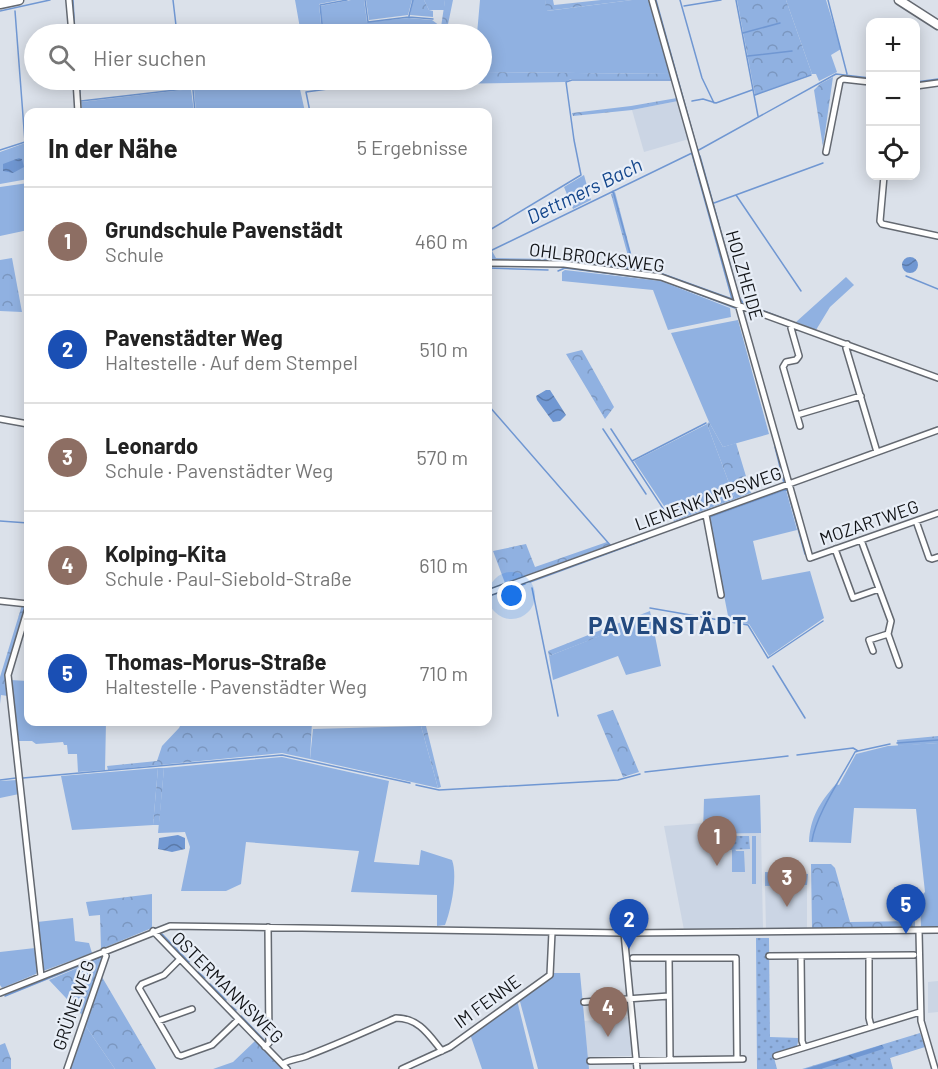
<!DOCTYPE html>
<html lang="de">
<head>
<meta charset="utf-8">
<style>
  body { margin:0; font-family:Barlow,sans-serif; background:#f2f2f2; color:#222 }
  .controls { position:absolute; right:18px; top:18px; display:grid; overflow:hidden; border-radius:12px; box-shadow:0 3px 15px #0003 }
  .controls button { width:54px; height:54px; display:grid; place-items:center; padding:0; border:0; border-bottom:2px solid #e0e0e0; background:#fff; color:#222; font:30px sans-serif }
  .you { position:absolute; left:512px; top:596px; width:21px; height:21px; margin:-15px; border:4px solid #fff; border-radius:50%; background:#1a73e8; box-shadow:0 0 0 9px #1a73e833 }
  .badge { display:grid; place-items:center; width:39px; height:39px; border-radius:50%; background:#1e6dd8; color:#fff; font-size:20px; font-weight:700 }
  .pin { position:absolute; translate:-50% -50px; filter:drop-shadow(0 2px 3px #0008) }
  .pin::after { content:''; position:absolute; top:32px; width:21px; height:18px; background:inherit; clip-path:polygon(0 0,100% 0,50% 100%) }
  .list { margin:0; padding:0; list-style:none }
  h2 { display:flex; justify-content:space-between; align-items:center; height:78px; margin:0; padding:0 24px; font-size:26px }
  h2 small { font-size:20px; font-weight:400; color:#767676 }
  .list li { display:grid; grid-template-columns:39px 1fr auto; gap:18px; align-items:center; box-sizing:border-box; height:108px; padding:0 24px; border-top:2px solid #e0e0e0 }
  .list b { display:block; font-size:22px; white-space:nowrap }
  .list p { margin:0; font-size:20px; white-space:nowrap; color:#767676 }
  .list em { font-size:20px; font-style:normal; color:#767676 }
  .icon { flex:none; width:33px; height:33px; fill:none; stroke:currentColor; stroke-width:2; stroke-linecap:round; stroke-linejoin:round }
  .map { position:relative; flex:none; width:938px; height:1069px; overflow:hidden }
  .search { position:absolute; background:#fff; box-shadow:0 3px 15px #0003; left:24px; top:24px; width:468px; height:66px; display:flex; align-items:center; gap:15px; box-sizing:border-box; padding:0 21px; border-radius:33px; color:#767676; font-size:22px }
  .panel { position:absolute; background:#fff; box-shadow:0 3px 15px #0003; left:24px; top:108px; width:468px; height:618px; border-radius:12px }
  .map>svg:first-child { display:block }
</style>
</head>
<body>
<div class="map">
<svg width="938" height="1069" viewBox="0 0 938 1069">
  <defs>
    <pattern id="forest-crowns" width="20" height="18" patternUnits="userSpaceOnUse" patternTransform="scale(1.5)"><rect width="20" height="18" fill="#90b1e1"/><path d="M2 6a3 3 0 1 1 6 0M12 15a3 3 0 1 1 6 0" fill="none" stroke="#7b97c0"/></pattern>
    <pattern id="park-dots" width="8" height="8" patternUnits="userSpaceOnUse" patternTransform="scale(1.5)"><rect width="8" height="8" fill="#90b1e1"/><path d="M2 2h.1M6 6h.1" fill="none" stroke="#7b97c0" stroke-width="1.8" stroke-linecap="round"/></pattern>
    <pattern id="water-waves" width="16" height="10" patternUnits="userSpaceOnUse" patternTransform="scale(1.5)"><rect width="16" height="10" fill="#7097d2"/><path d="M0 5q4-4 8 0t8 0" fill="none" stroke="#5b7aa9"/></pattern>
  </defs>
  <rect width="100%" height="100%" fill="#dbe1ea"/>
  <path fill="#cbd5e4" d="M678 101 689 139 644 152 632 110Z
    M704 823V834L761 833 763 929 684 930 664 826Z
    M807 885V928L766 929 765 886Z
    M938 981V1012L928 1013V982Z
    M629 1017 632 1054 630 1056 588 1057 584 1021Z"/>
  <path fill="#90b1e1" d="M295 0H340L319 4 322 34H301Z
    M351 0H364L367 22 409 18 432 20 440 26V34H323L320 6Z
    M366 0H412L408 15 369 20Z
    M424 0H445L444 10H429Z
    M480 0H545L547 11 632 0H649L671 74 482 72V34H477Z
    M786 0H826L841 49 831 55 837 72 819 81 816 74H812Z
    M242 80H301L300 89 305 112H196L194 89Z
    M304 80H336H329L321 85 304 88Z
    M191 89 194 112H82L81 102Z
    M28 142V179L0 184V152Z
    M28 183V230L0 236V187Z
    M565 270 661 281 730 308 731 317 668 330 653 290 562 281V272Z
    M846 277 854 285 830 307 816 330 796 322Z
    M738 320 769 434 723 447 709 422 671 333Z
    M707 424 735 499 674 521 634 461Z
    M786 490 797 530 753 541 762 580 810 571 824 618 769 656 749 624 729 621 709 518Z
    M650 611 661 666 626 675 618 656 553 680 549 656 607 633 606 628Z
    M10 680 28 681V722H106L105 770 78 772 77 754H68L67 745H64L63 742 36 744 32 741H17Z
    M421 726 438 788 310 759 313 729Z
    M938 743V927H921L920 897 925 892 916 809 854 808 851 843 809 842C810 818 820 802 836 784L839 785 856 754 888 746Z
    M282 757 389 781 374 862 419 865 421 850 452 860C458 876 451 910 445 925L437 926V895L351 892 359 851 246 842 241 884 226 891H181L190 847 185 832 158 833 164 768Z
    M158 768 153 825 72 830 61 776Z
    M17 780 19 794 0 798V781Z
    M760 795 761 833 703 834 704 799Z
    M752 836H756V884H752Z
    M735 849 736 851H744L745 872H732V850Z
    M765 872 808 874 807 885 765 886Z
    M73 918 75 941 89 943 92 953 43 971 37 922Z
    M35 948 38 969 36 974 2 988 0 985V952Z
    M554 973H580L589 1069H538L519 998Z
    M517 1000 534 1069H482L470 1034Z
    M85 1025 115 1069H70Z"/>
  <path fill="url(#forest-crowns)" d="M413 0H424L429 10 433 11V17L410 15Z
    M445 0H453L446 34H440Z
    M545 0H553L554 5 601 0H632L546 11Z
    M737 0H786L812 74 755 95Z
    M482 72 671 74 672 79H571L565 82 446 84V80H482Z
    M833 77 823 147 814 90 820 84Z
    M329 80H434V81H371L322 88 321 85Z
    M677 98 678 101 632 110 573 116 572 113 631 106Z
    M584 175 591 200 573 209 564 187Z
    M615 192 635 268H631V271L553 262 488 261V253L492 251 496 258 553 259 631 267 611 194Z
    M12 258 22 312 0 311V260Z
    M582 350 614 407 605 419 566 354Z
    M709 422 723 447 736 443 751 493 735 499 707 424Z
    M607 542 610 545 505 583 493 551 526 544 535 567Z
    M22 605 26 609 5 675 8 696 1 695 0 704V677Z
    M606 628 608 633 549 656 548 651Z
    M613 710 639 772 623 777 597 715Z
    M182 722H312L310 759 282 753 108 770 107 766 157 761 162 746 179 728Z
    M421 726H426L441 787 438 788Z
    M938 736V743L898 746 897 740Z
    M158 768H164L159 825H153Z
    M811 864H831L835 868 850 922 915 921V927L812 929Z
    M152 894V928L101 949 100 915 89 916 86 902Z
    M103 957 82 1015 49 980Z
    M102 977 156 1069H115L85 1025Z
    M255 1041 282 1069H213L233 1062Z
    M5 1043 11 1059V1069H0V1045Z"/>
  <path fill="url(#park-dots)" d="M726 836H749L750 849 726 850Z
    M756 938H769L770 1037 799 1038 797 1046 773 1054 777 1069H757Z
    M920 1033 925 1047 890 1058 893 1069H802Z"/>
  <path fill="url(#water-waves)" d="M19 158 22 159 24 167 13 173 3 171V164Z
    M902 265a8 8 0 1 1 16 0a8 8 0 1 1-16 0Z
    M546 390H550L566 415 560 421 553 422 537 400 536 396Z
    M178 835 185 838V849L172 852 158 849 159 838Z
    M882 1045 884 1048 883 1049 821 1069H805Z"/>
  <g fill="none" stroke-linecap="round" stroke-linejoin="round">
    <path stroke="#7097d2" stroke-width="1.5" d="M73 0 75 34
      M173 0 177 34
      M365 0 368 22 409 17 433 19
      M656 0 698 152
      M680 0 702 78 714 103
      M736 0 758 116
      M828 0 847 74
      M684 6 721 0
      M0 11 50 0
      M15 11 25 142
      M409 16 413 0
      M743 33 780 23
      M130 34 165 31
      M323 34 320 5 347 0
      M748 56 792 51
      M79 80 80 94
      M181 80 182 88
      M916 82 938 79
      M193 90 195 112
      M755 95 811 75
      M81 101 193 88 238 80
      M692 101 703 99 716 103 752 90
      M310 112 306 92 371 83 478 82
      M0 150 28 141
      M697 151 836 74 870 78
      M700 156 739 297 743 303 790 321
      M613 191 634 268 660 273 732 299 692 154
      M736 195 801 291
      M714 203 823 163
      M488 231 581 175 574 140 566 82 572 80H672
      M488 252 692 153
      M488 268 548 270
      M558 271 565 268 661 280 735 308
      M906 276 938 289
      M795 323 814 330
      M488 405 611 546
      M603 429 646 494
      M611 429 670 519
      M632 461 706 423
      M710 517 787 489 805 554
      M0 521 28 523
      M675 522 784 483 775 447
      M530 582 647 539
      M532 588 558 716
      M488 596 525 584
      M650 608 748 625 768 658 823 621
      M773 666 805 718
      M897 743 938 740
      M797 755 853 748 858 751 890 744
      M645 772 788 756
      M23 778 282 755 410 783
      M0 780 16 778
      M416 785 439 790 618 780 640 774
      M812 841C816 814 842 777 855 752L858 751
      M162 934 189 962
      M198 972 205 978
      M210 984 226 1000
      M5 996 101 957
      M231 1006 236 1010
      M241 1016 265 1041"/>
    <defs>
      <path id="street" d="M69 0 72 34
        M652 0 810 558 938 513
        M76 80 78 112
        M916 86 938 83
        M826 152 840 81 843 79 870 82
        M884 176 880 221 882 224 938 236
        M488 263 564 264 661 277 938 378
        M792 325 791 328 799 356 796 360 786 362 783 367 800 426
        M847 344 846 348 877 452
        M797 415 861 396
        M0 419 28 424
        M706 515 721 595
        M916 521 929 558 932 559 938 557
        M861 540 891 621 888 634 869 640 873 651
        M835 549 853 598 879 589
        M488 593 938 430
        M0 601 28 604
        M28 608 8 675 41 976
        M888 634 899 665
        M153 931 287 1069
        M919 931 921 1021 935 1069
        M624 933 637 1069
        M769 956 914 955
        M801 956 802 1041 804 1047
        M869 956V1018L871 1026
        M633 958H736L737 1059
        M669 958 670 1060
        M179 960 164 975 142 984 139 988 178 1055 181 1056 212 1045 238 1020
        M0 993 170 926 624 933 938 930
        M584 1002 669 996
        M158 1021 192 1009
        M265 1047 269 1043 268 927
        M776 1056 920 1012
        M590 1061 743 1059
        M283 1064C289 1059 301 1059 309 1055 338 1044 367 1031 396 1018 419 1018 429 1035 442 1051
        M67 1069 106 956 104 951
        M402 1069 450 1047 550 975 552 932"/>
      <path id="primary" d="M899 0 938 25
        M0 4 19 0"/>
    </defs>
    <use href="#street" stroke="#646971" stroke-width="8"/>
    <use href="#primary" stroke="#646971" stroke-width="11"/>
    <use href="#street" stroke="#fff" stroke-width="5"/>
    <use href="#primary" stroke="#fff" stroke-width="8"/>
  </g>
  <g text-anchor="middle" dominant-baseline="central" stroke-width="4.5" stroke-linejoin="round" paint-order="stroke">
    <g font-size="18" fill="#111316" stroke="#e8eef7">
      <text transform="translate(597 257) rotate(7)">OHLBROCKSWEG</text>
      <text transform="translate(745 275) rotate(74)">HOLZHEIDE</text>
      <text transform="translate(708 498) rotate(-20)">LIENENKAMPSWEG</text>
      <text transform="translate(869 522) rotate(-19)">MOZARTWEG</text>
      <text transform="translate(228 987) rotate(45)">OSTERMANNSWEG</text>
      <text transform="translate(487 1001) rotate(-36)">IM FENNE</text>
      <text transform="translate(73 1005) rotate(-71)">GRÜNEWEG</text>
    </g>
    <g font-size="20" font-style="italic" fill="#12458b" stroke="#e8eef7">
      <text transform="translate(584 190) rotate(-26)">Dettmers Bach</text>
    </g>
    <g font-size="24" font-weight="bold" letter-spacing="1.5" fill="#23497e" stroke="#e8eef7">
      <text x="668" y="624">PAVENSTÄDT</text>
    </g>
  </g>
</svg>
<div class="controls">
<button>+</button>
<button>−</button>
<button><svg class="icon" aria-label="locate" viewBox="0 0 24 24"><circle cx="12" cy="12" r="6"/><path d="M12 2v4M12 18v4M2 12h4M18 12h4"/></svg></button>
</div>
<div class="you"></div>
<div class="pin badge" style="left:717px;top:866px;background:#8d6e63">1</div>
<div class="pin badge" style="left:629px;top:949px;background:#1a4fb4">2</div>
<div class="pin badge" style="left:787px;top:907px;background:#8d6e63">3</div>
<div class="pin badge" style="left:608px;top:1037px;background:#8d6e63">4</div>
<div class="pin badge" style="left:906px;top:934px;background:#1a4fb4">5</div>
<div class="search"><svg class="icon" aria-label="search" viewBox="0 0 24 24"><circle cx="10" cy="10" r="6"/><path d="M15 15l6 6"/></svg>Hier suchen</div>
<section class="panel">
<h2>In der Nähe<small>5 Ergebnisse</small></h2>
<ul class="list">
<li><span class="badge" style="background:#8d6e63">1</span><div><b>Grundschule Pavenstädt</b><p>Schule</p></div><em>460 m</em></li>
<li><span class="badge" style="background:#1a4fb4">2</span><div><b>Pavenstädter Weg</b><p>Haltestelle · Auf dem Stempel</p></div><em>510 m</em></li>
<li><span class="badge" style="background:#8d6e63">3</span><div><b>Leonardo</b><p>Schule · Pavenstädter Weg</p></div><em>570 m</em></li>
<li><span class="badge" style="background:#8d6e63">4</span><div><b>Kolping-Kita</b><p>Schule · Paul-Siebold-Straße</p></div><em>610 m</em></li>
<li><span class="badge" style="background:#1a4fb4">5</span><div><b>Thomas-Morus-Straße</b><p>Haltestelle · Pavenstädter Weg</p></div><em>710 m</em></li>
</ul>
</section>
</div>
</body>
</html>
